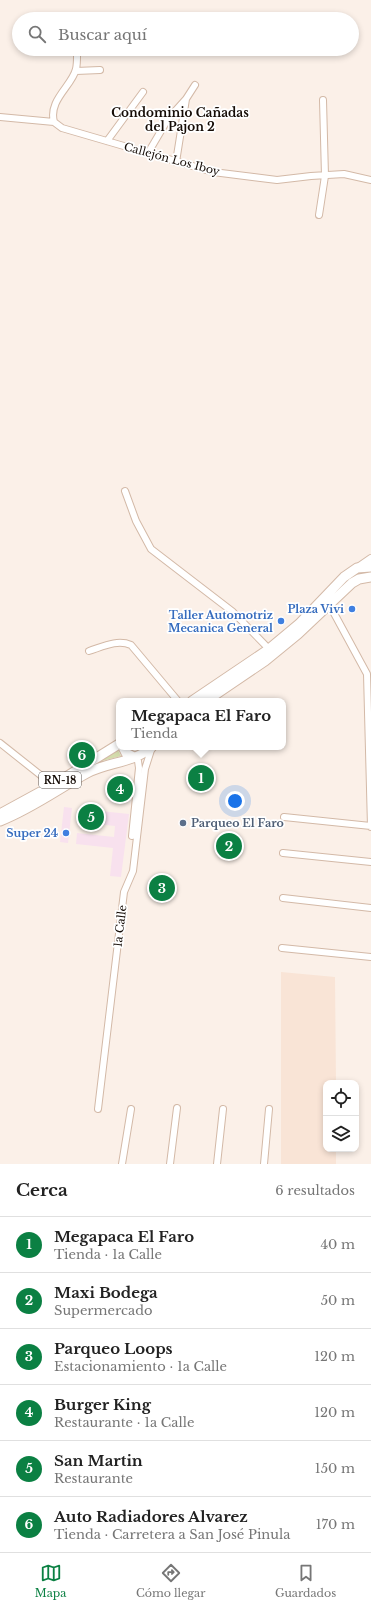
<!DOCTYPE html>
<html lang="es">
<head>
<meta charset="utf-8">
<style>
  body { margin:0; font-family:"Libre Baskerville",serif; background:#f2f2f2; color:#222 }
  .controls { position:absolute; right:12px; bottom:12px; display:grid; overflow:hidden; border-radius:8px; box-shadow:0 2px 6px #0003 }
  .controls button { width:36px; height:36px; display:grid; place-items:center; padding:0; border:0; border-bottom:1px solid #e0e0e0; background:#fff; color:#222; font:20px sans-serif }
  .you { position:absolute; left:235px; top:801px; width:14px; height:14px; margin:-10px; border:3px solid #fff; border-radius:50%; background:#1a73e8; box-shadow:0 0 0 6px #1a73e833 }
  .badge { display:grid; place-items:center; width:26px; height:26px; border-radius:50%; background:#0b8043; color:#fff; font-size:13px; font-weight:700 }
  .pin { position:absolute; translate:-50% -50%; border:2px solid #fff; box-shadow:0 1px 4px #0006 }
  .popup { position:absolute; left:116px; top:698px; width:170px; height:52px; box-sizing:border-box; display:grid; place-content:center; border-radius:8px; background:#fff; filter:drop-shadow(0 1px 3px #0005); font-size:13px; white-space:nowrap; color:#767676 }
  .popup b { font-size:15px; color:#222 }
  .popup::after { content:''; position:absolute; left:50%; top:100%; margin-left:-8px; border:8px solid transparent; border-top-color:#fff }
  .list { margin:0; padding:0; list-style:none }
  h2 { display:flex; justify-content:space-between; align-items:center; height:52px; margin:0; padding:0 16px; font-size:17px }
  h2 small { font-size:13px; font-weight:400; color:#767676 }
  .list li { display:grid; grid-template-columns:26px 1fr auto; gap:12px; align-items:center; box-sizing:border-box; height:56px; padding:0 16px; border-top:1px solid #e0e0e0 }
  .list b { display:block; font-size:15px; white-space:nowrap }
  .list p { margin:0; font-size:13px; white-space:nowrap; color:#767676 }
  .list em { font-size:13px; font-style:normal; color:#767676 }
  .icon { flex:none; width:22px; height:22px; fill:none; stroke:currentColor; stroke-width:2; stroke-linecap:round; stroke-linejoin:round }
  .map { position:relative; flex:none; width:371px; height:1164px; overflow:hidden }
  .search { position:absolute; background:#fff; box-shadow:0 2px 6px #0003; left:12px; right:12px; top:12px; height:44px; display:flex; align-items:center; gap:10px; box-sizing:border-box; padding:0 14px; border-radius:22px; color:#767676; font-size:15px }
  .sheet { height:388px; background:#fff }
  nav { display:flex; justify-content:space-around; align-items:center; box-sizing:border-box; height:56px; border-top:1px solid #e0e0e0; background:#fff; font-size:11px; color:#767676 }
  nav a { display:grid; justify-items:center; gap:2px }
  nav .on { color:#0b8043 }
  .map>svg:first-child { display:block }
</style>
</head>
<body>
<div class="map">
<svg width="371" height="1164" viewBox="0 0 371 1164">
  <rect width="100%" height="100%" fill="#fbf0e8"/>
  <path fill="#f8e1ee" d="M64 807 72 808 68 843 60 842Z
    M81 809 129 814 121 877 110 876 113 848 76 844 77 833 114 837 115 826 79 822Z"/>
  <path fill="#f9e4d6" d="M281 972 335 977 336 1083H326V1149H336V1164H281Z"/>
  <path fill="#d4dcac" d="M117 748 121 756 98 762Z"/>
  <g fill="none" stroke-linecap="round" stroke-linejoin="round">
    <defs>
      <path id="street" d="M76 71 100 70
        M0 117 54 122 62 128 213 172 277 180 311 176 344 174 371 180
        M54 122C48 100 72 86 76 69 77 65 77 60 77 56
        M107 141 143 92
        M148 153 168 119 186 99
        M176 162 186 99 195 85
        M319 215 325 176 323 100
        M125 491 136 521 151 549 233 612 269 649
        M329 604 367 674 371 827
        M89 651C102 647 117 639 131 645L178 701
        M0 743 53 785
        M284 817 371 826
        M132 836 139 768 138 761 134 757
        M283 853 371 862
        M283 898 371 908
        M282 948 371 957
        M98 1109 124 892 133 871 145 769 152 747
        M122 1164 131 1109
        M170 1164 177 1108
        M217 1164 223 1109
        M264 1164 269 1109"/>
      <path id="secondary" d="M358 568 371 559"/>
      <path id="primary" d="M192 701 269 649 299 624 344 577 357 568 371 567
        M206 701 265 661 298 634 352 583 359 579 371 577
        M123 747 126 753 134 757
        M0 814 53 785 119 744
        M0 821C31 809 58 789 87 773 107 762 134 763 152 747"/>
    </defs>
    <use href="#street" stroke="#d3b9a7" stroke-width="8"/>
    <use href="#secondary" stroke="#d3b9a7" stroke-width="10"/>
    <use href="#primary" stroke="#d3b9a7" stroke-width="11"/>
    <use href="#street" stroke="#fff" stroke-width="6"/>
    <use href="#secondary" stroke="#fff" stroke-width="8"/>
    <use href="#primary" stroke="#fff" stroke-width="9"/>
  </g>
  <g fill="#3f7fe0" stroke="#fff" stroke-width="1.5">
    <circle cx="352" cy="609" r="4"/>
    <circle cx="281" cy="621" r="4"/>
    <circle cx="66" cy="833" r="4"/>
  </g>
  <circle fill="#5c6f8a" stroke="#fff" stroke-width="1.5" cx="183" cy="823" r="4"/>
  <g text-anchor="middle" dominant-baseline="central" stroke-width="3.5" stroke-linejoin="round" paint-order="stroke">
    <rect fill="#fff" stroke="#5b5551" stroke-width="1" x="39" y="772" width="42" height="16" rx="3"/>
    <g font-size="10" font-weight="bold" fill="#150c06">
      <text x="60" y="780">RN-18</text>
    </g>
    <g font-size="11" fill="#150c06" stroke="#fff">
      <text transform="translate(172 159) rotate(15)">Callejón Los Iboy</text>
      <text transform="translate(120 926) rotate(-83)">1a Calle</text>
    </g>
    <g font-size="11" font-weight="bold" fill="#366cbe" stroke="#fff" text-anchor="end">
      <text x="344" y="609">Plaza Vivi</text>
      <text x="273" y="615">Taller Automotriz<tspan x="273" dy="13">Mecanica General</tspan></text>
      <text x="58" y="833">Super 24</text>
    </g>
    <g font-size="11" font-weight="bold" fill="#4e5e75" stroke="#fff" text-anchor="start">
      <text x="191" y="823">Parqueo El Faro</text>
    </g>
    <g font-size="12" font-weight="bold" fill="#150c06" stroke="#fff">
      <text x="180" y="112">Condominio Cañadas<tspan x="180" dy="14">del Pajon 2</tspan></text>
    </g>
  </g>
</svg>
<div class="controls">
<button><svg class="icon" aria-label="locate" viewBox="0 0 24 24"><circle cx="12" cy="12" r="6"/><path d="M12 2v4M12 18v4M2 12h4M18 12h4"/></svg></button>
<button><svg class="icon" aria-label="layers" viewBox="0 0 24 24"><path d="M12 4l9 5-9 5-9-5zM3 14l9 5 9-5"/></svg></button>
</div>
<div class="you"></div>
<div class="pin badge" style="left:201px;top:778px">1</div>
<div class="popup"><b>Megapaca El Faro</b>Tienda</div>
<div class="pin badge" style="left:229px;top:846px">2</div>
<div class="pin badge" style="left:162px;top:888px">3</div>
<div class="pin badge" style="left:120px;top:789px">4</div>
<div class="pin badge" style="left:91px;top:817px">5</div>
<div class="pin badge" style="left:82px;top:755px">6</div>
<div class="search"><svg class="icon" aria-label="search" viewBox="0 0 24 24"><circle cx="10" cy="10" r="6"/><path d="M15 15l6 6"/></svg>Buscar aquí</div>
</div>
<section class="sheet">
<h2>Cerca<small>6 resultados</small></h2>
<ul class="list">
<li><span class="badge">1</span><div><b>Megapaca El Faro</b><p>Tienda · 1a Calle</p></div><em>40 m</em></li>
<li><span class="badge">2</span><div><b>Maxi Bodega</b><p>Supermercado</p></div><em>50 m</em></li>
<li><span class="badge">3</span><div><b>Parqueo Loops</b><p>Estacionamiento · 1a Calle</p></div><em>120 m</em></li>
<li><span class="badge">4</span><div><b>Burger King</b><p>Restaurante · 1a Calle</p></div><em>120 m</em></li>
<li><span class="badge">5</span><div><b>San Martin</b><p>Restaurante</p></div><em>150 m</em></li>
<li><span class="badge">6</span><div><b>Auto Radiadores Alvarez</b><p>Tienda · Carretera a San José Pinula</p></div><em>170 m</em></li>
</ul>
</section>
<nav>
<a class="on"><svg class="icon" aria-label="map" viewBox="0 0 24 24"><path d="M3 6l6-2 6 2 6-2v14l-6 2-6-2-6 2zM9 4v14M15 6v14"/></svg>Mapa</a>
<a><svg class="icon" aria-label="directions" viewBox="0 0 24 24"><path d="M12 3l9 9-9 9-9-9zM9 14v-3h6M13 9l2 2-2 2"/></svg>Cómo llegar</a>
<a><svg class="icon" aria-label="saved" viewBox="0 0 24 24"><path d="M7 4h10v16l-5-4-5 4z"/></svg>Guardados</a>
</nav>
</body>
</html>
